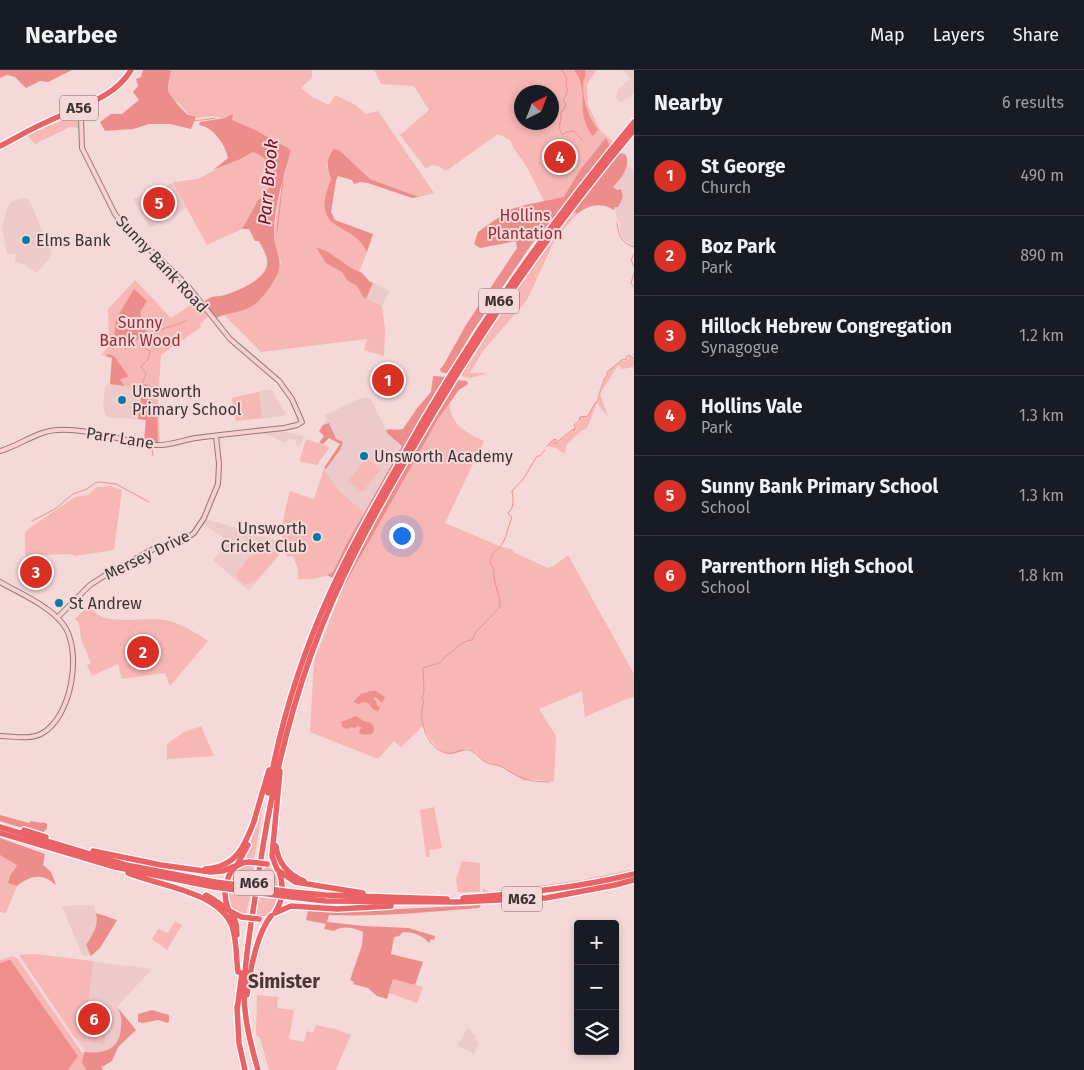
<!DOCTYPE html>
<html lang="en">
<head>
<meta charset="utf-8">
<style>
  body { margin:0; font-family:"Fira Sans",sans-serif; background:#20242c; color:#f1f3f6 }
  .controls { position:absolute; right:15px; bottom:15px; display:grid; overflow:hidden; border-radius:5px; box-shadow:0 2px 8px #0003 }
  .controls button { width:45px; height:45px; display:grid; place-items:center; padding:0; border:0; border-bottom:1px solid #363941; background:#171b24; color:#f1f3f6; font:25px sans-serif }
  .compass { position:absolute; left:514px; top:15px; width:45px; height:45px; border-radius:50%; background:#171b24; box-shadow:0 2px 8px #0003; rotate:42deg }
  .you { position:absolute; left:401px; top:465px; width:18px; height:18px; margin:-12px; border:4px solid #fff; border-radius:50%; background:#1a73e8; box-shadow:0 0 0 8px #1a73e833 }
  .badge { display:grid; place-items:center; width:32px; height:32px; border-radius:50%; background:#d93025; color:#fff; font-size:16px; font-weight:700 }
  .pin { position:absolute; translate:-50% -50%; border:2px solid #fff; box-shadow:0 1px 5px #0006 }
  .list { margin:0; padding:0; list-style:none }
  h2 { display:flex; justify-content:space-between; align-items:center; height:65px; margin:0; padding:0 20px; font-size:21px }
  h2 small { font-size:16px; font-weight:400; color:#9ea1a6 }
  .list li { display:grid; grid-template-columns:32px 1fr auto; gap:15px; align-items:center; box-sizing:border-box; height:80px; padding:0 20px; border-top:1px solid #363941 }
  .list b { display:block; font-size:19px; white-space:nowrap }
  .list p { margin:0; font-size:16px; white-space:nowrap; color:#9ea1a6 }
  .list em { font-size:16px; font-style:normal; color:#9ea1a6 }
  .icon { flex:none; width:28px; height:28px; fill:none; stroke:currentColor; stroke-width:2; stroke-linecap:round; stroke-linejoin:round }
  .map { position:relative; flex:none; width:634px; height:1000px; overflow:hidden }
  header { display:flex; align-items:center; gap:30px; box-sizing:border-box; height:70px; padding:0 25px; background:#171b24; border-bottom:1px solid #363941 }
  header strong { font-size:24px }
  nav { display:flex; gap:28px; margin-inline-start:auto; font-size:18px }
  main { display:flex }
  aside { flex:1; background:#171b24 }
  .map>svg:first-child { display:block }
</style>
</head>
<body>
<header>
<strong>Nearbee</strong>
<nav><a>Map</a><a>Layers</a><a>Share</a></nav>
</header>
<main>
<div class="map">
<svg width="634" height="1000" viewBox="0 0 634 1000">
  <rect width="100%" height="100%" fill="#f4d9d8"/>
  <path fill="#eccac9" d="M623 0H634V24L620 32 616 28 618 19 630 9Z
    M627 96 633 99 634 107V178L632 175 623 168 620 162V151L617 152 615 137H618L623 127 621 119 617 120 613 118 620 109Z
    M173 113 186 138 150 158 133 129 153 120 154 121Z
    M28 128 52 183 50 188 36 203 25 195 15 192V184H7L3 165 2 158 7 139 10 133 18 129Z
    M373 213 390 221 382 236 366 229Z
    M110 314 141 318 138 349 106 347 103 336 105 315Z
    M271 319 286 344 283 346 236 351 232 328Z
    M369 327 372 331 386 360 403 374 361 447 314 430 323 400 342 372 329 366 326 355 324 353 327 349 325 345 359 329Z
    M280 361 304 366 300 376 296 375V370L288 369 286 373 262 363Z
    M206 449 280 471 282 482 249 521 213 490 228 473 227 470 203 454Z
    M79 835 94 836 97 849 96 859 86 875 91 886 82 885 62 836Z
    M34 884 152 899 117 937 135 961 119 975 98 1000 19 885Z
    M468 958 476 966 474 969 479 972 474 984 457 975Z"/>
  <path fill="#f6b7b5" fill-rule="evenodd" d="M171 0H312V8L301 18 312 27 329 35 335 25 354 34 366 44 378 41 434 123 419 127 370 109 339 80 326 94 331 109C308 164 352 149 367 182L359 202 351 198 348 211 357 216 363 227 382 236 385 258 384 286 364 280 367 269 261 282 223 244 249 238 276 209 281 192 275 174 274 164 278 133 291 80 231 50 213 46 196 48 189 45 179 33 173 30 168 21Z
    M374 0H596L587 15 588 35 600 60 613 72 556 146 516 171 480 178 474 174 478 162 494 150 512 139 544 131C537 117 531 104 523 91 518 84 513 79 510 70L498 64 446 101 439 96 431 95 426 99 400 65 429 40 414 16 381 14ZM522 22H552V52H522Z
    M78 44 79 58 70 57 35 74 27 65Z
    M253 82C256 83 259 83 262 84 271 91 272 107 271 117L268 119 262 127 258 130 242 159 207 175 173 113 174 112 198 109 233 90 243 88Z
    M573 140 577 144 555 169 527 230 483 281 470 303H485L484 304 471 308 460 306 498 246C507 239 512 226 519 215 536 190 555 165 573 140Z
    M135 210 171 248 197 231 208 247 200 254 201 257 161 285 158 332 160 372 144 371 146 350 138 349 141 318 110 314 112 287 101 285 109 276 108 239Z
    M630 286 634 290V297L622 299 618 295 600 324 608 347 597 333 587 358 581 361 566 375 565 384 556 378 548 376 554 369 556 370 554 372 555 373 560 371 572 361 576 362V360L574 359H577L575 355 580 352V347L588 346 595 333 599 330C599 321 605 315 604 309L608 306 607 303 623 289V291H626Z
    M259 322 262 348 236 351 232 328Z
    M450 331C448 353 466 363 484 371L445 453 499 476 514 480 513 482 548 498 554 496 568 485 634 604V627L626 629 585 647 582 621 539 639 556 666 554 712 532 709 524 711 503 697 482 690 476 682 467 678C463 680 456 684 452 684 438 684 428 666 423 656L401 677 394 671 378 689 310 662 314 591 345 512 438 349Z
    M306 369 329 377C327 384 321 386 318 395L301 392 300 389Z
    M367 388 381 400 362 422 348 411Z
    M324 400 340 422 364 442 333 502C324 508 310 510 298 509V499L293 486 287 487C278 466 284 443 290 421L314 429Z
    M107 415 122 420 114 480 75 486 72 484 38 485 37 488H32L31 496H25V463L28 459 75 427 88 425 97 417H105Z
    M259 474 267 480 273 482H277L280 478 281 482 257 510 245 515 238 509 236 504 250 486 253 487Z
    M88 536C91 538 94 542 97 544 111 555 150 546 170 551 184 555 196 563 208 571L170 616 165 603 122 609 118 594 92 606 87 595 91 593 81 569 79 553 75 549Z
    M201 656 214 686 167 689V674L184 662Z
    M265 720H266L254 790 246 788Z
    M434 737 442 778 429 780 430 787H426L420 740Z
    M0 785 17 794 10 806 8 812 17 816 6 843 0 842Z
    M462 791 480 793V822H458L456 809Z
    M249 794 254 795 251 814 231 811 238 798Z
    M263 796C276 798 278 805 280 818L260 815Z
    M634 799V801L630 802 574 814 483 823V818L489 822 521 818 581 810Z
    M229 823 250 826 246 845C233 842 229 836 229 823Z
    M258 827 278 829 273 840 267 846H256Z
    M175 851 182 855 167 880 152 869 158 859 168 863Z
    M34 884 93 891 87 940H90L86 973 75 968 19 885Z
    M13 886 17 888 83 984 82 992 86 1000H68L78 986 11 891 0 893V890Z
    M393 909 423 917 417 933 389 923Z
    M257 925 278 927 277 939 278 938 294 940 289 969 304 972 307 961 313 963 316 955 335 959 351 965 336 999 339 1000H269L260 968 256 965Z
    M91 942 108 945 104 974 87 971Z"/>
  <path fill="#ec8c8b" d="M0 0H72L48 12 40 11 26 18 15 7 7 5 0 8Z
    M143 0H171C170 7 168 14 168 20 168 24 184 42 188 45 189 45 195 47 196 47L191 59 170 54H149L133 59 105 61 100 52 111 44H122L139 30 133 22 138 16 136 9 141 7Z
    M233 44 232 50 255 60 291 80C284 107 274 135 274 163 273 176 282 187 279 200 277 209 262 229 255 234 244 243 228 242 216 248L204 232C213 224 214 228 225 225 239 220 271 208 267 189 266 183 261 176 259 171H255L249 159H242L258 130C264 126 265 120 271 117 273 101 269 87 253 82 241 90 227 94 213 100L228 88C226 75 212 56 199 55L200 52 225 48Z
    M606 68 610 76 556 146 533 172 472 262 448 304 441 302 440 299 443 296 466 255 517 178 516 171 480 178 474 174 478 162 512 139 525 135 564 127 580 100Z
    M334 79 339 80 370 109 419 127 412 128 368 113 360 112 354 114 352 110 338 106 336 111 331 142 335 150 373 164 367 182C352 149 308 165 331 109 327 97 325 90 334 79Z
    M618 83 625 84C632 95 621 109 613 117L617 120 621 119 623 127 618 137H615L614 140C600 132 589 135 577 144L573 140Z
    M316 177 328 182 351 198 362 203 369 211 373 213 366 229 363 227 357 216 348 211 342 202 326 193Z
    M134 219 147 231 140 242 147 264 144 269 134 270 127 269 120 265V276L115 278 114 267 116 249Z
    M108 284 114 286 127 304 128 307 120 309 124 316 110 314 112 288 105 286Z
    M433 306 446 307 364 447 333 508 327 505 333 502 347 473 402 376 387 363 386 360C391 358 397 361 403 359L418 337 431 322Z
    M457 310 467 311 468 314 459 320 438 349 345 514 343 513 381 440Z
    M144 314 152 317 150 319C151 328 148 339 157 343L158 372 144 371 146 350 138 349 143 315 147 323 145 344 151 350 152 355V350L146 344 149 323Z
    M329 353 336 369 343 372 340 380 326 399 324 398 340 374 329 368 323 374 319 373 324 366 319 361 323 355Z
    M0 745 29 753 31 751 42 753 43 752 47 754V758L42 764 39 763 0 751Z
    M0 768 45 784 43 795 51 802 56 815C42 803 31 805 17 816L8 813 10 806 17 795 0 785Z
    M481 835 479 838C429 842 379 847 329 845L327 852 364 856 408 858 435 866 434 870 431 869 429 873C423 865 412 862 403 862L399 866 394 867 391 884 423 892 415 915 393 909 387 929 377 926 368 918 353 914 354 912 350 910 362 875 363 862C354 858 343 855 334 861L324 859 326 854 306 850 308 841H359Z
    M96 843 117 850 100 878 91 886 86 875C93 864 99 856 96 843Z
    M118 938 136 960 118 977 112 991 102 997 103 1000H86L82 992 84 982C104 984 120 980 121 957 122 950 121 945 118 938Z"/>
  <path fill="#ef8f8d" d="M574 0H585C587 6 583 9 583 15 583 32 588 46 598 60L593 66C576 45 587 31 580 11 579 7 576 3 574 0Z
    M371 621H376L385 627 382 633 376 627 373 628 376 631 377 636 380 637 378 641 373 639 368 633 363 632 359 634 355 633 354 631 361 624Z
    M356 646C358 647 360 649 362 650 369 654 374 651 374 661L372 664 364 665 359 663 361 657 358 656 355 658 351 657 347 659 342 657 341 652Z
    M9 890 11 891 78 986 68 1000H0V893Z
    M152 940 169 945V952L168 953 158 950 143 953 138 952V944Z"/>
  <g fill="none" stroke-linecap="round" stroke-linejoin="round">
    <path stroke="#ef8f8d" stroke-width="1" d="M562 0 567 8 566 16 568 20 563 32 566 33 564 40 561 42C562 51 556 58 563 65L566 62 574 61 583 71
      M162 39C175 55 197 51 215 48
      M615 136 619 127 618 122
      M617 153C619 166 621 173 634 177
      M277 162 283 109 282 89 286 77
      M634 184 631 190 634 197
      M634 203 631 213 634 217
      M230 237 242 234 251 227
      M634 284V286
      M151 354 152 350 145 344 148 323 142 314 146 304 141 297 148 289 150 281 146 279 145 276 156 271 153 265C164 255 175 258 187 250
      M547 376 554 369 557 370 554 373H556L572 360 575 361 573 359H576L574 355 579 351 580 347 588 346 595 333 598 330C599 322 604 312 604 309L607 306V302L623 289 626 290V287L629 285 634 289
      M152 378 153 386
      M545 380 540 386H537L524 408 512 421C513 429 515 437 508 443L512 448C507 457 508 465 502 474 495 485 494 476 490 493L494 499C492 513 501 525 500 537L475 563 472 570C461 570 455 582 445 586 441 596 431 594 423 598L424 622 422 629 424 631C417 647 426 678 446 683 455 685 463 677 472 681 477 683 479 688 484 691 489 695 497 694 502 697 520 708 528 712 549 712
      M32 451 55 439 73 424 87 419 95 413 99 412 116 414 149 432"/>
    <defs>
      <path id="secondary" d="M0 381C19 376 37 361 57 360 90 358 123 372 155 375 170 376 182 370 196 368 225 364 255 361 284 358L297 355 302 352 292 329 279 311 230 269 187 215 121 152 115 144 82 78 81 49 78 38
        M0 512C21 524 48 535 63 554 83 580 72 648 41 664 29 670 13 666 0 666
        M58 547 90 515 104 506 159 476 183 471 194 463 204 448 218 414 219 394 216 366"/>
      <path id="highway" d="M0 76C16 68 32 58 49 51 77 37 114 29 131 0
        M268 723C280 654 301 587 330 523 349 481 372 440 395 400 463 276 544 160 634 52
        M254 751 269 700
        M0 757 126 795 215 812
        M24 760 46 767
        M0 763 115 797 214 817
        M276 776C278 793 287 804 304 811
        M93 781 161 795 211 802 223 801 235 796
        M237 795 248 775
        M205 799C237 797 245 775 255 749
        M277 799 272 786 280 701
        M279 801 295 812 363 823
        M128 803C159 816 218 821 232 856 237 870 236 888 238 902
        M292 822 325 825 447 829
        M206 825C219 831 228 843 242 847
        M291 827 326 831 457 832 546 828 615 815 634 810
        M463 828C521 824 578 818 634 804
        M228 838C221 821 227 793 249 792
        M230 841 236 853 237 865
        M276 841C283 830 284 814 279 802
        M275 843 291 836 337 839 391 836
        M247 925C250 901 256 865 271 846
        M237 937 239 973 245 1000
        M237 940 242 903
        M258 1000C251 975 244 949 244 923 244 887 253 845 258 808 269 732 285 657 311 585 337 512 374 444 413 378 477 266 551 159 634 60"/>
    </defs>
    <use href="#secondary" stroke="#917a78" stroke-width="6"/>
    <use href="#highway" stroke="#fff" stroke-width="8"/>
    <use href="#secondary" stroke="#f9d0d1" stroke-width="4"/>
    <use href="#highway" stroke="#ea6266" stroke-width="5.5"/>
    <defs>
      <path id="highway-bridge" d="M249 792 267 794
        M215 812 292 822
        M214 817 291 827
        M242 847 259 849"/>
    </defs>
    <use href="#highway-bridge" stroke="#fff" stroke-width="8" stroke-linecap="butt"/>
    <use href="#highway-bridge" stroke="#ea6266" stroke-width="5.5"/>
  </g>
  <g fill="#057ca4" stroke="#f4d9d8" stroke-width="2">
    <circle cx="26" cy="170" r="5"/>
    <circle cx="122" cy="330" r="5"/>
    <circle cx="364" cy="386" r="5"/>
    <circle cx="317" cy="467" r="5"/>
    <circle cx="59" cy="533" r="5"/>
  </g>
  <g text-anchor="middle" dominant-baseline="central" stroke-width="4" stroke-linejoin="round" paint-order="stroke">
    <g fill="#f4d9d8" stroke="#746564" stroke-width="1">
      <rect x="60" y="25.5" width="38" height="25" rx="4"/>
      <rect x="479" y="218.5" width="40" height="25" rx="4"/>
      <rect x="234" y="800.5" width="40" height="25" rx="4"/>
      <rect x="502" y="816.5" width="40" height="25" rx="4"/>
    </g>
    <g font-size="15" font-weight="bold" fill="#3d3333">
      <text x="79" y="38">A56</text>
      <text x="499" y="231">M66</text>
      <text x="254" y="813">M66</text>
      <text x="522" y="829">M62</text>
    </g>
    <g font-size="16" fill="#992a32" stroke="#f4d9d8">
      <text x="525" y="145">Hollins<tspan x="525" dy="18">Plantation</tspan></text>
      <text x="140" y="252">Sunny<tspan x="140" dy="18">Bank Wood</tspan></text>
    </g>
    <g font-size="16" fill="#3d3333" stroke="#f4d9d8" text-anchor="start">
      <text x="36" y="170">Elms Bank</text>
      <text x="132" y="321">Unsworth<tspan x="132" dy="18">Primary School</tspan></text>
      <text x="374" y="386">Unsworth Academy</text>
      <text x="307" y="458" text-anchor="end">Unsworth<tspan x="307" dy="18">Cricket Club</tspan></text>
      <text x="69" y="533">St Andrew</text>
    </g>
    <g font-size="16" fill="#3d3333" stroke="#f4d9d8">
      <text transform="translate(162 194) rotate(47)">Sunny Bank Road</text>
      <text transform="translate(120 368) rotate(9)">Parr Lane</text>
      <text transform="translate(147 485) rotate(-26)">Mersey Drive</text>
    </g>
    <g font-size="18" font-style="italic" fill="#7e091d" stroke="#f4d9d8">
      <text transform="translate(268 112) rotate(-85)">Parr Brook</text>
    </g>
    <g font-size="19" font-weight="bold" fill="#4a3635" stroke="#f4d9d8">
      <text x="284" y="911">Simister</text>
    </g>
  </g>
</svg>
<div class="controls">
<button>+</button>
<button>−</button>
<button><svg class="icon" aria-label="layers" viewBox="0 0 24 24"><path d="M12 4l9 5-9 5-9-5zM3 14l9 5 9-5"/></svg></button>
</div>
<svg class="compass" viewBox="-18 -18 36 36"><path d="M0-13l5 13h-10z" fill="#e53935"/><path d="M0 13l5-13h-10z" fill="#9ea1a6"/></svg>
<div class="you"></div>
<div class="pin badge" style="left:388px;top:310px">1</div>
<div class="pin badge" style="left:143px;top:582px">2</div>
<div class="pin badge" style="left:36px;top:502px">3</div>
<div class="pin badge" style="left:560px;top:87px">4</div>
<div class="pin badge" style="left:159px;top:133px">5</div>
<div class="pin badge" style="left:94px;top:949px">6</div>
</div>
<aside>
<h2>Nearby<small>6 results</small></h2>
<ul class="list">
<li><span class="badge">1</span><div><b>St George</b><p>Church</p></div><em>490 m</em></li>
<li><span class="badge">2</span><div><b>Boz Park</b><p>Park</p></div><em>890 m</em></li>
<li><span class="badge">3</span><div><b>Hillock Hebrew Congregation</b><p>Synagogue</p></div><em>1.2 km</em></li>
<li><span class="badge">4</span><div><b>Hollins Vale</b><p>Park</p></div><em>1.3 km</em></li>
<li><span class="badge">5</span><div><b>Sunny Bank Primary School</b><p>School</p></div><em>1.3 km</em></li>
<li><span class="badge">6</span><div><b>Parrenthorn High School</b><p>School</p></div><em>1.8 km</em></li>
</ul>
</aside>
</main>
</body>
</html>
